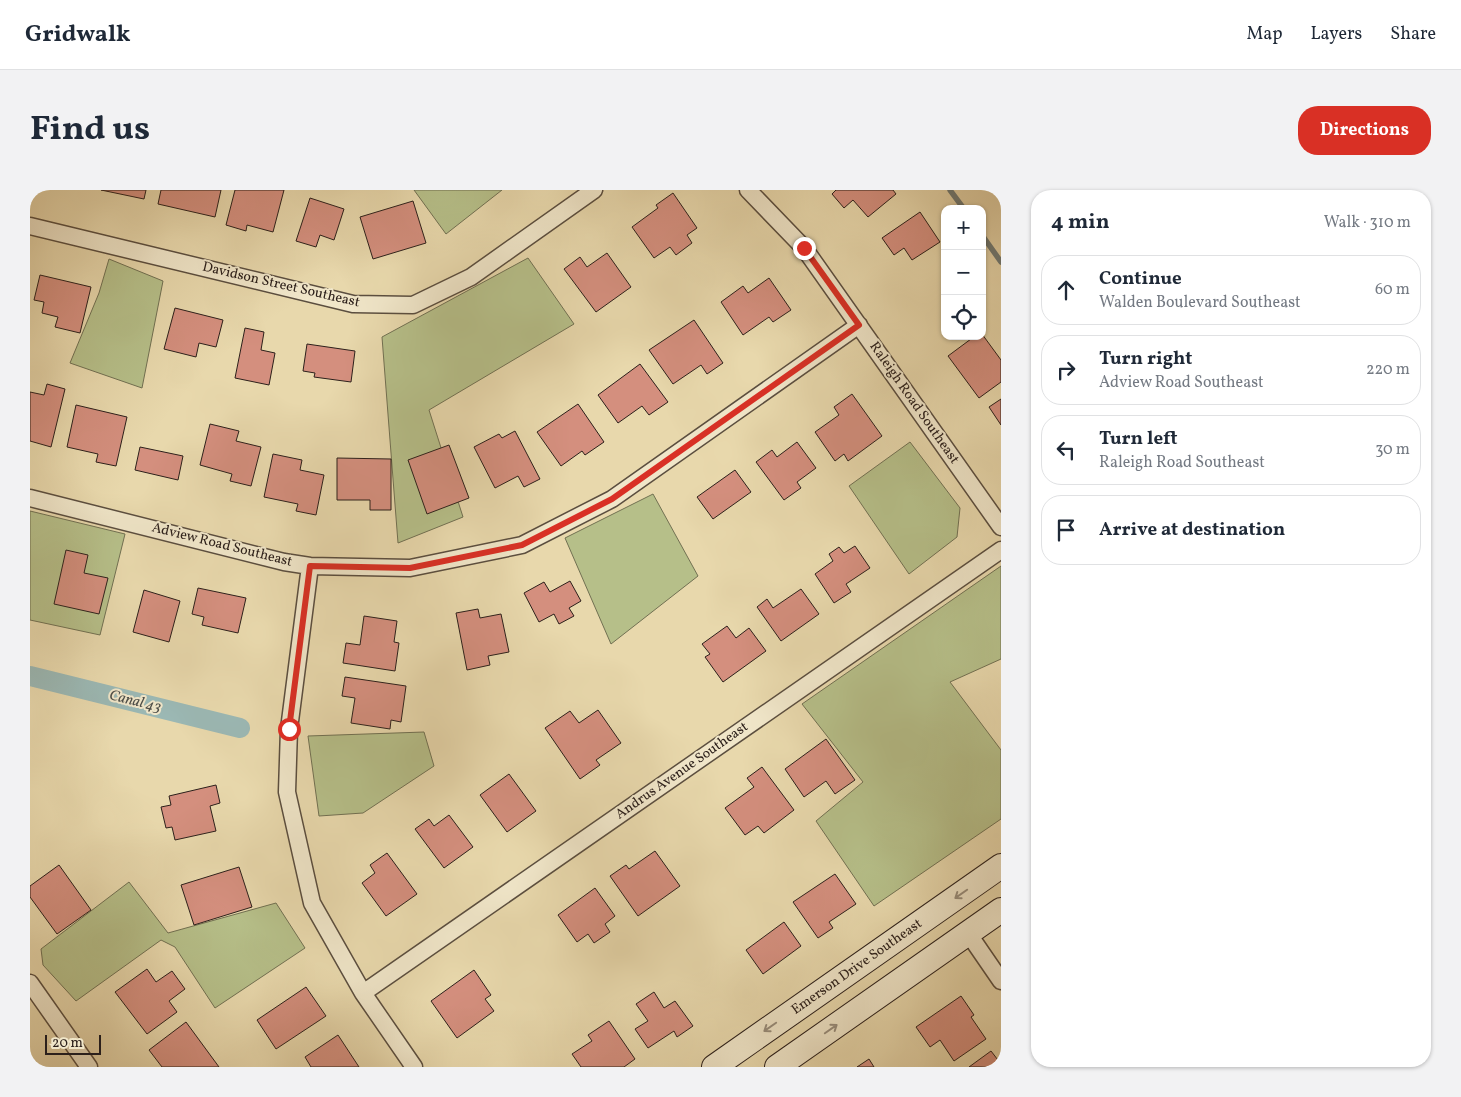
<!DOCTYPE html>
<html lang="en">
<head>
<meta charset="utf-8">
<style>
  body { margin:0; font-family:Vollkorn,serif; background:#f2f2f3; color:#1f2937 }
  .controls { position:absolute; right:15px; top:15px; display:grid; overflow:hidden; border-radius:10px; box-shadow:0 1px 4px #0004 }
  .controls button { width:45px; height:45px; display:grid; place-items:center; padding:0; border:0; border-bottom:1px solid #e0e1e3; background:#fff; color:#1f2937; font:25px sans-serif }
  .scale { position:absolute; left:15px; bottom:12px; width:56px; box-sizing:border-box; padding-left:5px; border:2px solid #2c201b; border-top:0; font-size:14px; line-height:18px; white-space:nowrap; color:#2c201b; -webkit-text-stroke:4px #f0e6c9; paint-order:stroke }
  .stop { position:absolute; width:15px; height:15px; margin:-11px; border:4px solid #d93025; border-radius:50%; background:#fff }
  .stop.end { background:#d93025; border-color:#fff; box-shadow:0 1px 5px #0008 }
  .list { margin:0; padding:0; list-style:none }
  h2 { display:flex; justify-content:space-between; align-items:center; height:65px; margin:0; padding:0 20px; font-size:21px }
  h2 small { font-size:16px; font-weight:400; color:#747a83 }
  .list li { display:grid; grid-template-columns:32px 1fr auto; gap:15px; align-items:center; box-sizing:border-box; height:70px; margin:0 10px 10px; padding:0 10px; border:1px solid #e0e1e3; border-radius:20px }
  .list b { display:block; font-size:19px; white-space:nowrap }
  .list p { margin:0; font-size:16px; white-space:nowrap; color:#747a83 }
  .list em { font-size:16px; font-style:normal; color:#747a83 }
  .icon { flex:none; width:28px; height:28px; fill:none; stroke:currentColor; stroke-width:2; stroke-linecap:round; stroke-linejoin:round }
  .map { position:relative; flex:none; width:971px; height:877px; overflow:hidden; border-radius:20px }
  header { display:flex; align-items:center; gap:30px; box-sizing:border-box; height:70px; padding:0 25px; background:#fff; border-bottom:1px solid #e0e1e3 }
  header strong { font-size:24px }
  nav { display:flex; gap:28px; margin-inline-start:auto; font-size:18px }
  .intro { display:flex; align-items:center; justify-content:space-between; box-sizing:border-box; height:120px; padding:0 30px }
  h1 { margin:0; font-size:35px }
  .button { padding:12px 22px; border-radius:20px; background:#d93025; color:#fff; font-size:18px; font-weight:700 }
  main { display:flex; gap:30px; padding:0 30px }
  aside { flex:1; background:#fff; border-radius:20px; box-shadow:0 1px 4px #0004 }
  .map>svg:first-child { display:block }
</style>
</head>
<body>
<header>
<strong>Gridwalk</strong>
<nav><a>Map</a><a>Layers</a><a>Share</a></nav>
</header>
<div class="intro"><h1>Find us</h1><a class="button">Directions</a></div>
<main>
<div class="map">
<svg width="971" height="877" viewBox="0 0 971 877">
  <rect width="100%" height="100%" fill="#e8d8ac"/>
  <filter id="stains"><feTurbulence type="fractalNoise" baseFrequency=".004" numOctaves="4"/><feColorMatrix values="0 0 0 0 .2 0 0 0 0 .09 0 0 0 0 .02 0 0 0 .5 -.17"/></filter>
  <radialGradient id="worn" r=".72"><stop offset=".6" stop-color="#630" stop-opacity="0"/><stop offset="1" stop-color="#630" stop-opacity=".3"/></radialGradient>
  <path fill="#b6bf89" stroke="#717052" d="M384 0H472L416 44Z
    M498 68 544 134 399 220 433 327 368 353 352 147Z
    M79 69 133 91 112 198 40 173 69 103Z
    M880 252 930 318 927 347 879 384 819 296Z
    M623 304 668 386 581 454 535 348Z
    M0 321 95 344 70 445 0 430Z
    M971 376V469L920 492 971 560V629L844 716 786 631 833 592 772 514Z
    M394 542 404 576 333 623 289 626 278 546Z
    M99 692 138 743 246 713 275 758 185 818 145 757 131 750 46 811 13 775 11 759Z"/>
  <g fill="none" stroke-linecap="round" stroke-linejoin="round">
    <path stroke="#6f7b77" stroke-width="5.5" d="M920 0 934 19
      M952 45 971 72"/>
    <path stroke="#9bb8b4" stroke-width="20" d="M0 486 210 538"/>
  </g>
  <path fill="#d48f7e" stroke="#2c201b" d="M71 0H116L114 9Z
    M131 0H191L185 27 128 14Z
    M205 0H254L243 42 217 35 216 41 196 35Z
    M806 0H863L866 4 838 27 823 10 814 18 802 4Z
    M643 3 667 38 657 45 662 53 646 65 640 57 624 68 602 37 628 18 626 15Z
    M280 8 314 19 304 50 290 45 286 57 266 51Z
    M383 11 396 53 343 69 330 27Z
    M890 22 910 52 882 70 874 58 864 65 852 48Z
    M577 63 601 97 566 122 534 79 550 67 557 77Z
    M10 85 61 97 50 143 25 137 28 127 12 123 14 112 4 110Z
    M739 88 761 120 743 132 739 127 713 145 691 112 713 96 718 103Z
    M145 118 193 130 186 157 169 153 166 167 134 159Z
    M664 130 693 173 677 184 671 175 643 194 619 160Z
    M215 138 234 142 231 160 245 163 239 195 205 188Z
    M952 144 971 170V192L949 208 918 166 945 146H952Z
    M277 154 325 161 321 192 284 187 285 183 273 181Z
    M610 174 638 212 619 225 612 216 588 233 568 205Z
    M17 194 35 199 21 257 0 251V202L14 205Z
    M822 204 852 246 818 271 814 264 805 271 785 242 809 225 804 217Z
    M971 209V235L959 217Z
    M548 214 574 252 555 265 552 261 531 276 507 242Z
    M46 215 97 227 86 276 66 272 68 264 37 257Z
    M180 234 209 241 206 251 231 257 221 296 200 291 202 284 170 275Z
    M485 241 510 289 494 297 488 286 465 298 444 257 469 244 472 248Z
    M767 252 786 278 767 292 771 298 754 310 726 272 742 260 747 267Z
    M419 255 439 308 397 324 378 270Z
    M110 257 153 266 148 290 105 280Z
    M243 264 272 270 270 280 294 285 286 325 266 321 268 314 234 307Z
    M307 268 361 269V320H340V310H307Z
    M705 280 721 302 683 329 667 307Z
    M825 356 840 378 816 394 821 402 804 413 785 384 803 371 799 364 809 357 814 363Z
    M36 360 58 365 54 383 78 388 69 424 24 414Z
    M540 391 551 411 539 418 544 426 529 434 524 424 509 432 494 403 514 392 520 402Z
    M168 398 216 408 208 443 172 435 174 427 162 424Z
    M771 399 789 424 751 451 727 417 737 409 743 418Z
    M114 400 150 411 139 452 103 442Z
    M448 419 450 428 471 424 479 462 458 466 460 475 437 480 426 423Z
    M334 426 367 431 364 452 369 453 365 481 313 473 316 453 330 455Z
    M697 436 706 448 719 438 736 461 693 492 675 467 680 464 672 454Z
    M315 487 376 496 371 532 361 530 360 539 321 533 325 508 312 506Z
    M568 520 591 553 566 570 570 575 550 589 515 538 540 521 549 533Z
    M796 549 825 590 805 604 796 591 774 607 755 579Z
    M732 577 764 620 734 643 728 636 715 645 695 618 724 597 717 588Z
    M479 584 506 621 477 642 450 605Z
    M186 595 190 613 180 616 186 641 145 650 142 637 136 638 131 617 141 615 139 606Z
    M419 625 443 657 414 678 385 639 399 629 404 636Z
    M625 661 650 696 608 726 580 686 596 675 599 679Z
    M357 663 387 704 356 726 332 693 345 683 340 675Z
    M29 675 61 720 27 744 0 707V696Z
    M209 677 222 717 164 735 151 695Z
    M805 684 826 714 799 732 803 738 788 748 763 712Z
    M565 698 585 726 575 734 580 742 564 753 558 744 547 752 528 725Z
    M754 732 771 756 733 784 716 760Z
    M117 779 126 792 142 781 155 799 139 811 147 822 117 844 85 802Z
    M444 780 461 805 455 809 464 821 427 848 401 811Z
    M276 797 296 826 246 859 227 830Z
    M624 802 634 818 645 811 663 836 647 847 644 841 618 858 605 839 618 831 606 814Z
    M931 806 944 825 941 827 956 849 924 871 910 850 900 857 886 837Z
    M579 831 605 869 594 877H551L542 864 562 851 558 845Z
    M156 832 189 877H132L119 860Z
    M308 845 329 877H281L275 867Z
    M961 861 971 874V877H939Z
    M839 869 844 877H827Z"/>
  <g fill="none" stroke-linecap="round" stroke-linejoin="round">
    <defs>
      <path id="street" d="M718 0 774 58 971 337
        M0 36 323 114 383 115 441 87 564 0
        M0 308 254 372 280 376 380 378 492 355 582 309 829 135
        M280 376 259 539 257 602 282 713 333 803 384 877
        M938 743 971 791
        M0 793 59 877
        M333 803 971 360"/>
      <path id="secondary" d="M684 877 971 676
        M747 877 971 720"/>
    </defs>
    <use href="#street" stroke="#5b4e3f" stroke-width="19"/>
    <use href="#secondary" stroke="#2c201b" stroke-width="26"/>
    <use href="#street" stroke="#f0e6c9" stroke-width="16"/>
    <use href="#secondary" stroke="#f0e6c9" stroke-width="24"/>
  </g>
  <defs><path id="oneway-shaft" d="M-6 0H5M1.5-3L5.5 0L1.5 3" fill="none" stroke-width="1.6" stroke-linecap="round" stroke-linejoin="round" transform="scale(1.25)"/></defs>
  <g stroke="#988d7b">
    <use href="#oneway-shaft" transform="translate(931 704) rotate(145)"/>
    <use href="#oneway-shaft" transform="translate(740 837) rotate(145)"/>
    <use href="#oneway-shaft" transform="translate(801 839) rotate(-35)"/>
  </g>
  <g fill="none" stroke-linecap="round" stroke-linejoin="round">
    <path stroke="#d93025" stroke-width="6" d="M259 539 280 376 380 378 492 355 582 309 829 135 774 58"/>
  </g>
  <g text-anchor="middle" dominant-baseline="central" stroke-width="4" stroke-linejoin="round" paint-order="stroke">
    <g font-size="14" fill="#2c201b" stroke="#f0e6c9">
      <text transform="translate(251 95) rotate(13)">Davidson Street Southeast</text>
      <text transform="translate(884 213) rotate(55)">Raleigh Road Southeast</text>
      <text transform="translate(192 355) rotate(14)">Adview Road Southeast</text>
      <text transform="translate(652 581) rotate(-35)">Andrus Avenue Southeast</text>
      <text transform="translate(827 777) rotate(-35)">Emerson Drive Southeast</text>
    </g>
    <g font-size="15" font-style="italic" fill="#4d4e49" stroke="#f0e6c9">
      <text transform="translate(105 512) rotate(14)">Canal 43</text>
    </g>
  </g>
  <rect width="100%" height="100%" filter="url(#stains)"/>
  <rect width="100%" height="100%" fill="url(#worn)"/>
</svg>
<div class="controls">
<button>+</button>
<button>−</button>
<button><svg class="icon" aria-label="locate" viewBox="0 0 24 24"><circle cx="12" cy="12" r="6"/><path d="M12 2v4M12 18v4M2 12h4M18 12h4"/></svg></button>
</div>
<div class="scale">20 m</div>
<div class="stop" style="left:259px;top:539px"></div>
<div class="stop end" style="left:774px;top:58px"></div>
</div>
<aside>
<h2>4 min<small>Walk · 310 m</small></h2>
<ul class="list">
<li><svg class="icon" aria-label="ahead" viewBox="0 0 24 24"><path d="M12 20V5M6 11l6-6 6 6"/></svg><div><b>Continue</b><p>Walden Boulevard Southeast</p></div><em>60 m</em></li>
<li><svg class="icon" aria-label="right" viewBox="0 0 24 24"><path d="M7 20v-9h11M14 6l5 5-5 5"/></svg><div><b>Turn right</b><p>Adview Road Southeast</p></div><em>220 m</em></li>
<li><svg class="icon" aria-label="left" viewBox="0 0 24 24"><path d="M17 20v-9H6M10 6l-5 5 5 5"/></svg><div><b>Turn left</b><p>Raleigh Road Southeast</p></div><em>30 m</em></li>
<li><svg class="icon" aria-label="arrive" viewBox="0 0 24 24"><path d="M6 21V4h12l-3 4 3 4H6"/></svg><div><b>Arrive at destination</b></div></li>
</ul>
</aside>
</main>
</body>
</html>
